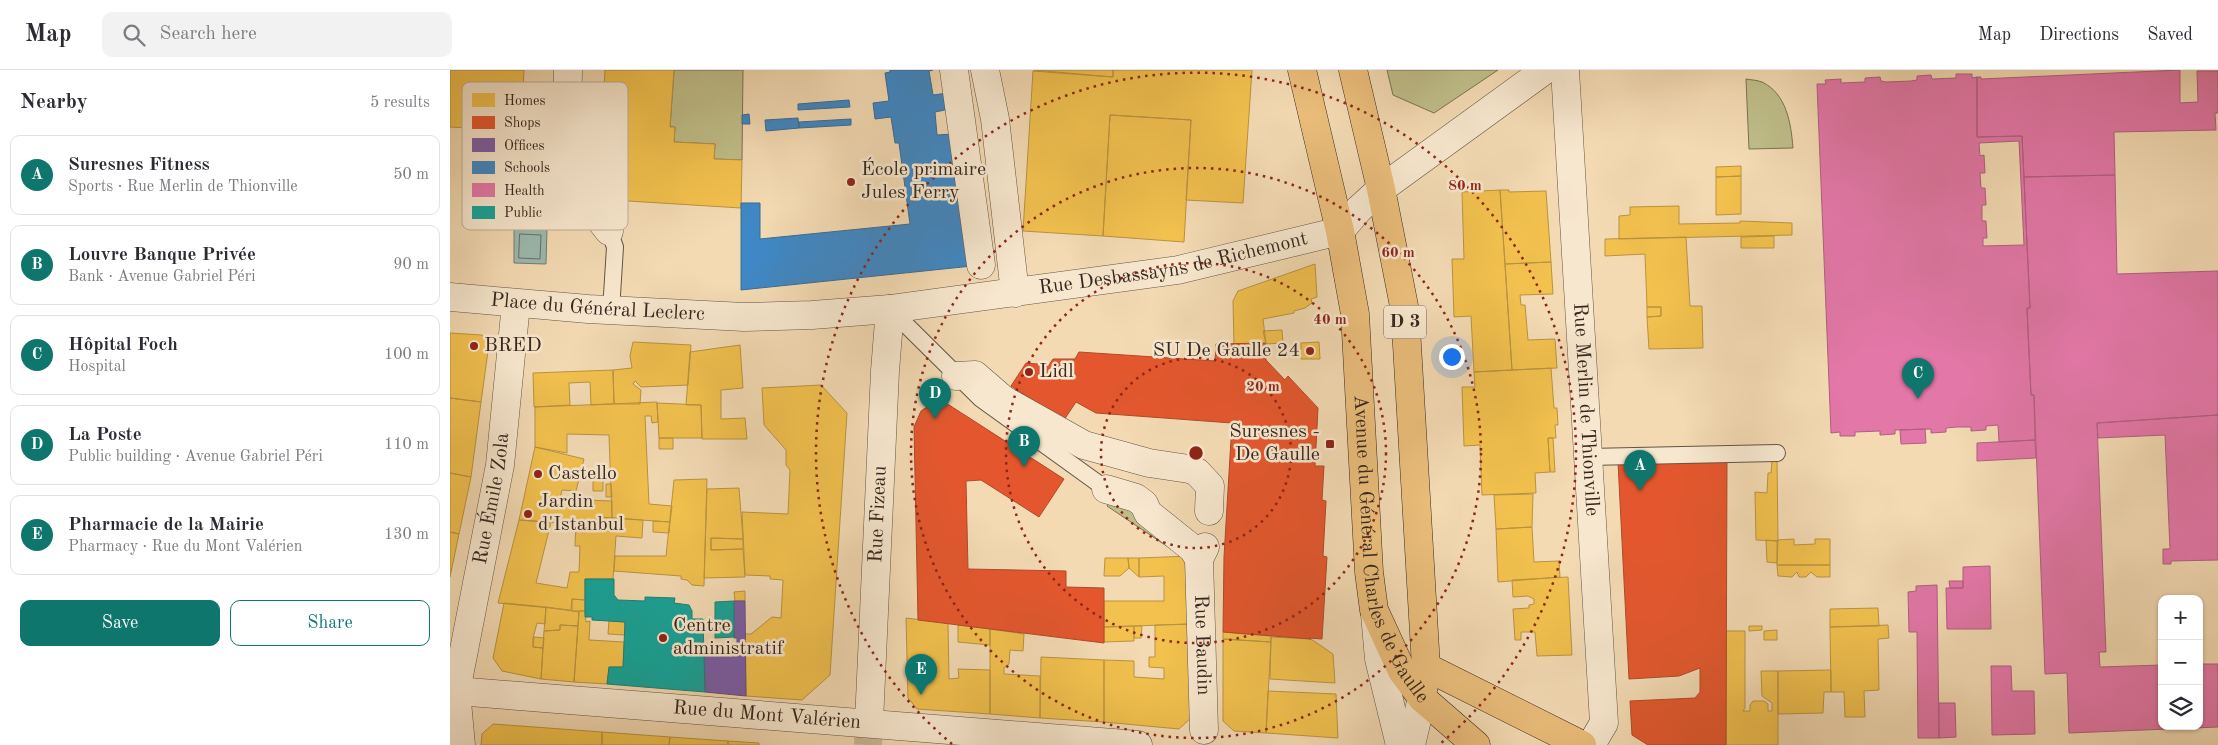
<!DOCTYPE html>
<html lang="en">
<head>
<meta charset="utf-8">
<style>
  body { margin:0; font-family:"Old Standard TT",serif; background:#f2f2f3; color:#2b2b33 }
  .controls { position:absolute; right:15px; bottom:15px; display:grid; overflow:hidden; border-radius:10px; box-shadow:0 1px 4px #0004 }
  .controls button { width:45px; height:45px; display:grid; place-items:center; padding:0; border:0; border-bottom:1px solid #e1e1e2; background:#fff; color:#2b2b33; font:25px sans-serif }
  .you { position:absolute; left:1001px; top:286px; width:18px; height:18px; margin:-12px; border:4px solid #fff; border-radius:50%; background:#1a73e8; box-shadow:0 0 0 8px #1a73e833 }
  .badge { display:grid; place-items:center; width:32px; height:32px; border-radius:50%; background:#0f766e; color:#fff; font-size:16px; font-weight:700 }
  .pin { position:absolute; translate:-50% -41px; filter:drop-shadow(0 1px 2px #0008) }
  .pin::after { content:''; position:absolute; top:26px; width:18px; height:15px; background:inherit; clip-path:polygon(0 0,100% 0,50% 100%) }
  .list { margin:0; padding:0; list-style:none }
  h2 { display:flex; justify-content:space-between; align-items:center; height:65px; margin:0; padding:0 20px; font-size:21px }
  h2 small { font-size:16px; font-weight:400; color:#7c7c81 }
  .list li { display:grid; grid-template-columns:32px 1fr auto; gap:15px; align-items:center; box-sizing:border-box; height:80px; margin:0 10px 10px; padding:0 10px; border:1px solid #e1e1e2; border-radius:10px }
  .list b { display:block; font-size:19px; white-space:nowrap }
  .list p { margin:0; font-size:16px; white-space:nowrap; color:#7c7c81 }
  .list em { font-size:16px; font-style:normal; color:#7c7c81 }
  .actions { display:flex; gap:10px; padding:15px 20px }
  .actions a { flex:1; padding:11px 0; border:1px solid #0f766e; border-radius:10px; text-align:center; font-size:18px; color:#0f766e }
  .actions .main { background:#0f766e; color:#fff }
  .icon { flex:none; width:28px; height:28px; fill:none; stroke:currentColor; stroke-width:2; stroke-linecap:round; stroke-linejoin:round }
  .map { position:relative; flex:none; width:1768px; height:675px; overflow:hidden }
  header { display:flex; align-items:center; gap:30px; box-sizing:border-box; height:70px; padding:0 25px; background:#fff; border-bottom:1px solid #e1e1e2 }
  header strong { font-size:24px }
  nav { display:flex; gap:28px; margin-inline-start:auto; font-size:18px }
  .search { width:350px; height:45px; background:#f2f2f3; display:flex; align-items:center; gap:12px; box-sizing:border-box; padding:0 18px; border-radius:10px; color:#7c7c81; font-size:19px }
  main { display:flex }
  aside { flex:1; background:#fff }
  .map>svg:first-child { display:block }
</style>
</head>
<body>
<header>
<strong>Map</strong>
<div class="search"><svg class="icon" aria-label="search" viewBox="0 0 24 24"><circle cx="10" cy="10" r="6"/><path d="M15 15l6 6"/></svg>Search here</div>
<nav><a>Map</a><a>Directions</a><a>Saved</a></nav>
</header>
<main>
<aside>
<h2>Nearby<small>5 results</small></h2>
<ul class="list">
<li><span class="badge">A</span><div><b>Suresnes Fitness</b><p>Sports · Rue Merlin de Thionville</p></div><em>50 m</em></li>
<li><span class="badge">B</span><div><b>Louvre Banque Privée</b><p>Bank · Avenue Gabriel Péri</p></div><em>90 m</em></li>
<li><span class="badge">C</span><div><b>Hôpital Foch</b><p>Hospital</p></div><em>100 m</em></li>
<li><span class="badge">D</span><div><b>La Poste</b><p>Public building · Avenue Gabriel Péri</p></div><em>110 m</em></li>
<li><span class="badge">E</span><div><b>Pharmacie de la Mairie</b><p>Pharmacy · Rue du Mont Valérien</p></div><em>130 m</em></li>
</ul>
<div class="actions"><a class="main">Save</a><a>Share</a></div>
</aside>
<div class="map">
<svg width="1768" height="675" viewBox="0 0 1768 675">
  <rect width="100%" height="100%" fill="#f3dab3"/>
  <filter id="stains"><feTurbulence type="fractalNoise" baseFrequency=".004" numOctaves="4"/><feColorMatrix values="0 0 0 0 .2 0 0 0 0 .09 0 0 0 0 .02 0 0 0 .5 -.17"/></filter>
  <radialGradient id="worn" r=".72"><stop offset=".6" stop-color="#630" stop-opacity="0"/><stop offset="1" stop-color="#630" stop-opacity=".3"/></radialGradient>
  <path fill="#bfbe89" stroke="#7a7254" d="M224 0H293L292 90 264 89 265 74 224 72 225 57H220Z
    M937 0H1048L984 43 943 25Z
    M1296 9C1301 10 1307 10 1312 12 1337 24 1341 54 1343 78L1299 79Z
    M665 427 678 431 733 487 657 436Z"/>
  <path fill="#9bbaaf" stroke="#727f76" d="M64 158 97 159 96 194 64 193Z"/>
  <path fill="#f2c14e" stroke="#b99340" d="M0 0H74L73 21H68L66 52 56 60 0 57Z
    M155 0H224L220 57H225L224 72 265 74 264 89 292 90 291 138 162 130 149 116Z
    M583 0H663V7Z
    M663 0H802L793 133 736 130 741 50 660 45 653 166 573 161 583 1 663 7Z
    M660 45 741 50 734 172 653 166Z
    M1291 96V106L1266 107V97Z
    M1291 106V144L1266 145V107Z
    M1050 120 1062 300 1024 302 1021 246 1004 247 1002 189H1014L1012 122Z
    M1050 120H1059V122L1096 121 1101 192 1055 194Z
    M1229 136V154L1290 153V151L1342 153V165L1169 169V146L1180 145V137Z
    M1324 166V178H1291V167Z
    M1236 167 1240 236H1252L1253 278 1199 279 1197 247 1211 246V237H1197L1195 184 1155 186V169Z
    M1101 192 1103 224 1070 225 1071 235H1075L1078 270 1105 269 1107 298 1062 300 1055 194Z
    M865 194 867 227 861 229 862 233 855 238 844 241V243L813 249 816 274H784L783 231 788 221Z
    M1197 237H1211V246L1197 247Z
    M832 260 833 273 816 274 813 261Z
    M0 263 32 265 39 274 31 332 0 328Z
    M183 272 241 275 238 315 191 317 185 311 183 314 191 320 190 334H164L163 300 182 298 180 286Z
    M869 272 870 289H851V273Z
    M290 275 293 318 271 320V349L295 348 297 369H252L251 335H236L240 282Z
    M1101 298 1104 338H1107L1108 355H1105L1106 368H1098L1100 402 1085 403 1086 423 1032 425 1030 375 1014 376 1012 317H1025L1024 302Z
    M163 300 164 334 141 335 140 312 119 313 120 335 84 337 83 303Z
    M371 315 397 343 380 605 352 630 296 626 295 564H301L322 547 331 548 333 510 320 509V506L295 505 292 442 338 444 340 400 336 395V380L314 355 312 318Z
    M0 328 31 332 21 407 0 403Z
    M207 332 208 352 202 353 201 346H195L199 434 222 436 220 452 162 448 159 365 117 364V383L85 377V337Z
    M207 333 251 335 252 368H209Z
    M209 368H223V379H209Z
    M1098 368H1103L1105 402H1100Z
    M85 377 134 389 126 421 112 420 110 429 162 431V448L149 447 148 456 69 450Z
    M1327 390 1328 471 1306 470 1305 422 1317 423 1318 403H1321L1322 391Z
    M143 402H153V421H143Z
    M0 403 21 407 9 464 0 462Z
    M257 409 254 516 242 515 237 510 231 509V506L164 501 165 486H216L224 410Z
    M156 414H161L162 427H156Z
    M289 418 293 469 261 468V480L293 479 295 507 254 508 257 419Z
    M1083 424 1082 457 1046 459 1044 425Z
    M149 447 193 450 192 468 166 466 163 509H135V530L122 529 121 540 48 533 69 450 101 452 86 513 117 518 120 502H129L130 476H125L126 454 148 456Z
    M203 451 220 452 219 463 203 462Z
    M1082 457 1084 492 1109 491 1110 507 1048 512 1046 459Z
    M0 462 9 464 0 507Z
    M261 468 293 469V479L261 480Z
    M1344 469V475L1365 474V469H1380V495H1327V470Z
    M1316 470 1328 471 1327 493 1317 492Z
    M740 486 741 554 654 557V531H714V506L689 507V488Z
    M655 488H678L679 498 670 506H654Z
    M678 488H689V507L679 498Z
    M1327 495H1380V507H1367L1361 502 1356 507H1349L1347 502 1342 507 1328 506Z
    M1118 507 1122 585 1087 586 1085 562H1071V570H1065L1063 539 1079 538V535L1084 534V529L1078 526 1063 527 1062 510Z
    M295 521V531H285L284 522Z
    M122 529 135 530V541H122Z
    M54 533 96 537 95 554 87 553 83 568V577L93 578 91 609 52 601 43 588Z
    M96 537 129 542 128 556 110 555V560L94 561Z
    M1428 538 1429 556 1380 557V539Z
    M129 541H135L136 552 140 551 139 570 174 572 173 597H159L157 614 124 612Z
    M456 548 498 553 499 609 509 608 508 599 540 600V644L467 639 458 628Z
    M159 551 175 552V565L158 564Z
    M741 554 742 647 729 659 654 652V590L684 591V607L714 609V598L699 597V587H705V555Z
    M110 555 128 556 124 612 91 609 94 561 110 560Z
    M508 555 540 559V575L508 572Z
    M1438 555 1439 568 1428 569 1429 620 1414 621 1415 647H1395L1394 622H1381L1380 557Z
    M684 556V571L654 572V557Z
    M684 556H692L691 568H684Z
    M1299 556H1312V560L1299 561Z
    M540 559 574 564 573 581 560 580 559 594 554 598V604L590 606V648L540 644Z
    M1327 560V570H1314V561Z
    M1276 561H1295V638L1293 641H1300V635L1303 631H1314L1318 634V641H1322V633L1312 626 1311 601H1328V675H1276Z
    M773 562 821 566V572L773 569Z
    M84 567 94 568 93 578 83 577Z
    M821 567 861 569 883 584 885 613 820 609Z
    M773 569 821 572 816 663 784 661 773 651Z
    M591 587 654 590V652L590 648Z
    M1381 600V622H1374L1373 643 1328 644V601Z
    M818 621 886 624 888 668 816 663Z
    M43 654 152 662V675H31L32 664Z
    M152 662 220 667 219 675H152Z
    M220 667 278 671V675H219Z
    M278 671 309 673V675H278Z"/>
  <path fill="#e4572e" stroke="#b0492a" d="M815 273 816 290 835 310 838 306 868 338 865 396H874L872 430 876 431 873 486 877 487 872 569 859 568 861 569 773 562 774 487 782 353 646 343 626 332 614 350 561 316 576 293 599 295 603 289H625L629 282 765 291 766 274Z
    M491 332 496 333 614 409 589 447 531 410 516 411 518 499 616 501V517L654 518V573L468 550 464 357 471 341 481 334Z
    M1277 391 1276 675H1198L1182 665 1180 631 1245 628 1250 622V598L1229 606 1179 609 1168 392Z"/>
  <path fill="#7b5ea7" stroke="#664e7e" d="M284 531H295L296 626 255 622 254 574H287V568H284Z"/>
  <path fill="#3f88c5" stroke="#3c6b94" d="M440 0H483L479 1 483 25 498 23 500 39 485 42 487 65 503 64 522 196 291 220V133H310V169L460 154 449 73H445L441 47 425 49 423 33 439 31 435 3 440 2Z
    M399 30 400 37 348 40V34Z
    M299 44 300 54H292V45Z
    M348 48 349 58 316 61 315 50Z
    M401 49V55L349 58V52Z"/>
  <path fill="#e377a8" stroke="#af5f7f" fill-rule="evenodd" d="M1730 0V33L1748 32 1747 1H1768V43H1765L1766 60 1664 62 1665 105 1574 107 1572 66 1527 67V7H1531V9Z
    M1506 4H1522V8L1527 7V67L1572 66 1580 238H1577L1581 325H1584L1585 370 1549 372 1548 355 1536 356V360L1521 361V357H1507L1496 358V362L1481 363V359L1445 360V364L1430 365V361L1405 362V366H1390V362L1381 363 1367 14H1376L1375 10 1391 9V13L1415 12V8L1430 7 1431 11 1436 12 1461 11 1467 10V6L1481 5 1482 9 1506 8ZM1569 71 1574 175 1533 176V168H1537L1536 151H1532V135H1536L1535 118H1531L1530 103H1535L1534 85 1530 86 1529 73Z
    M1665 105 1667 204 1768 201V345L1647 353 1656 582H1649L1650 597 1712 595V656H1749V594H1768V657L1619 663 1617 603 1595 604 1584 325H1581L1577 238H1580L1574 107Z
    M1768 345V490L1721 491V494H1713V479H1720L1715 365 1648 368 1647 353Z
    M1475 359 1476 373 1451 374 1450 360Z
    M1585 370 1586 388 1527 391V373Z
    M1540 496 1541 559H1497L1496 518H1513V497Z
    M1499 511H1513V518H1500Z
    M1487 515 1489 668H1468L1467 562H1459L1458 522 1466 521V516Z
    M1541 596H1561L1562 621H1584L1585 664 1542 665Z
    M1489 633H1505L1506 667 1489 668Z"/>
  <path fill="#17a398" stroke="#207e74" d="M135 509H164V525L168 530 195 531V527L225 528 224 533 239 535 242 541V549H253L255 622 157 614 159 597H173L175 552 142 550V547H135Z
    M284 531V567L265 568V532Z"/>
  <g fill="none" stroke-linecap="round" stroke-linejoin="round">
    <path stroke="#687068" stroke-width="1" d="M70 164 91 165 90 189 69 188Z"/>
    <path stroke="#cdb696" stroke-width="28" stroke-dasharray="28 14" stroke-linecap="butt" d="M418 675 419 652"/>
    <defs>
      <path id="lane" d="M159 161 165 177 161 241
        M440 239 531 329 656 419
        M1138 387 1327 383"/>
      <g id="street">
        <path d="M118 0 116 92 122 109 133 128 159 161"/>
        <path d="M504 0 531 195"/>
        <path d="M535 0 545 49 565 223"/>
        <path id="s1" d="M1115 0 1154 653 1141 675"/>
        <path id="s2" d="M0 227 138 239 294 247 362 245 440 239 728 200 890 161 909 139 931 119 1095 0"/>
        <path d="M506 306 525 305 554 330 634 375 699 393 739 399 747 402 760 416 759 441"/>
        <path d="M656 419 686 428 694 434 698 443 743 479 749 489 755 477"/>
        <path id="s3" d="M749 489 754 660"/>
        <path d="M925 544 929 589 950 675"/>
        <path id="s4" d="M0 622 6 621 688 675"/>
        <path id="s5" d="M419 652 435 301 440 239"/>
        <path id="s6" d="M11 675 6 621 50 395 66 234"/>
        <path d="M961 675 972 628"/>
      </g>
      <g id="primary">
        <path id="s7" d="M852 0 890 161 905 244 919 502 924 540 952 601 972 628 1026 675"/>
        <path d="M903 0 931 119 955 241 976 597 972 628"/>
        <path d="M976 597 1132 675"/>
      </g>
    </defs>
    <use href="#lane" stroke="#645445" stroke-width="18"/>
    <use href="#street" stroke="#645445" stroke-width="29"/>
    <use href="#primary" stroke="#352720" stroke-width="29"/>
    <use href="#lane" stroke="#f7e7ce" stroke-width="16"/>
    <use href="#street" stroke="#f7e7ce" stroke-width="28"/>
    <use href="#primary" stroke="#eabd7a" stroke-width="28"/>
  </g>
  <g fill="none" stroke="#8f2418" stroke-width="2.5" stroke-dasharray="2.5 5">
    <circle cx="746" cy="383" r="95"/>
    <circle cx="746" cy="383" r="190"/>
    <circle cx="746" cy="383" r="285"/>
    <path d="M502 674A380 380 0 1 1 990 674"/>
  </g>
  <g fill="#8f2418" stroke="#f7e7ce" stroke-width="2">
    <circle cx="401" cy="112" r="5"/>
    <circle cx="24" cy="276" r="5"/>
    <circle cx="860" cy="281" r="5"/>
    <circle cx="579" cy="302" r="5"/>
    <rect x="875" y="369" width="10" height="10" rx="2.5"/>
    <circle cx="88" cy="404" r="5"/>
    <circle cx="78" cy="444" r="5"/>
    <circle cx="213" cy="568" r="5"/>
  </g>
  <g text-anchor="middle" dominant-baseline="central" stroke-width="5" stroke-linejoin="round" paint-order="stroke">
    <rect fill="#f7e7ce" stroke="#6f6154" stroke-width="1" x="934" y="235.5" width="42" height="33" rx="4"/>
    <g font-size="19" font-weight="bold" fill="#352720">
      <text x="955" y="252">D 3</text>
    </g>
    <g font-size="20" fill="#352720" stroke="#f7e7ce" text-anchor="start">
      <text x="411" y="100">École primaire<tspan x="411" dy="23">Jules Ferry</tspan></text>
      <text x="34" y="276">BRED</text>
      <text x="850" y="281" text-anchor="end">SU De Gaulle 24</text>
      <text x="589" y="302">Lidl</text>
      <text x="870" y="362" text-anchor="end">Suresnes -<tspan x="870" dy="23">De Gaulle</tspan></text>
      <text x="98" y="404">Castello</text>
      <text x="88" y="432">Jardin<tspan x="88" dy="23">d'Istanbul</tspan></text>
      <text x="223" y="556">Centre<tspan x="223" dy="23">administratif</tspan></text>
    </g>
    <g font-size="20" fill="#352720" stroke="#f7e7ce">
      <text stroke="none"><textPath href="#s2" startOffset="728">Rue Desbassayns de Richemont</textPath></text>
      <text stroke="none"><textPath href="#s2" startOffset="148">Place du Général Leclerc</textPath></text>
      <text stroke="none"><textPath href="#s1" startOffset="340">Rue Merlin de Thionville</textPath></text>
      <text stroke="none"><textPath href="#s6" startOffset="250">Rue Émile Zola</textPath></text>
      <text stroke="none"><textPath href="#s5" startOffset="208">Rue Fizeau</textPath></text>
      <text stroke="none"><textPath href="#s7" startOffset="491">Avenue du Général Charles de Gaulle</textPath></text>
      <text stroke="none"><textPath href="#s3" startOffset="86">Rue Baudin</textPath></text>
      <text stroke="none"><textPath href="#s4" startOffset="318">Rue du Mont Valérien</textPath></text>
    </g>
  </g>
  <rect x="12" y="12" width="166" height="148" rx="8" fill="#f7e7ce" stroke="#bdad9a" stroke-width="1"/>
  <rect x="22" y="23" width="23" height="14" fill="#f2c14e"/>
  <rect x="22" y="46" width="23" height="13" fill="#e4572e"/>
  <rect x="22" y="68" width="23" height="14" fill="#7b5ea7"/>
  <rect x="22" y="91" width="23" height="13" fill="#3f88c5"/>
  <rect x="22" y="113" width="23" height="14" fill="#e377a8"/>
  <rect x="22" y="136" width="23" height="13" fill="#17a398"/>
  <g font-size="14" fill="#352720">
    <text x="54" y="35">Homes</text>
    <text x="54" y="57">Shops</text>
    <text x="54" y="80">Offices</text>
    <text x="54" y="102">Schools</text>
    <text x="54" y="125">Health</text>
    <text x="54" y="147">Public</text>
  </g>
  <circle cx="746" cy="383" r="8" fill="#8f2418" stroke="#f7e7ce" stroke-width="2.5"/>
  <g font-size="15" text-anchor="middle" font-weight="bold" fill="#8f2418" stroke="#f7e7ce" stroke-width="5" stroke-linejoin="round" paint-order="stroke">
    <text x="1015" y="120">80 m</text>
    <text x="948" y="187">60 m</text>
    <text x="880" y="254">40 m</text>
    <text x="813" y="321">20 m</text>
  </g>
  <rect width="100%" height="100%" filter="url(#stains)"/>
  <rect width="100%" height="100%" fill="url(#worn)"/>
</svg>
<div class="controls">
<button>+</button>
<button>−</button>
<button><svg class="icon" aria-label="layers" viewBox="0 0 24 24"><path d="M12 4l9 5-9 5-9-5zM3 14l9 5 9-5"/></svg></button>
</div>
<div class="you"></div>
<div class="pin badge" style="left:1190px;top:421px">A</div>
<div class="pin badge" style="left:574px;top:397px">B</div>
<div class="pin badge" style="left:1468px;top:329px">C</div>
<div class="pin badge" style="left:485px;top:349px">D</div>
<div class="pin badge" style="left:471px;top:625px">E</div>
</div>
</main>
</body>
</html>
